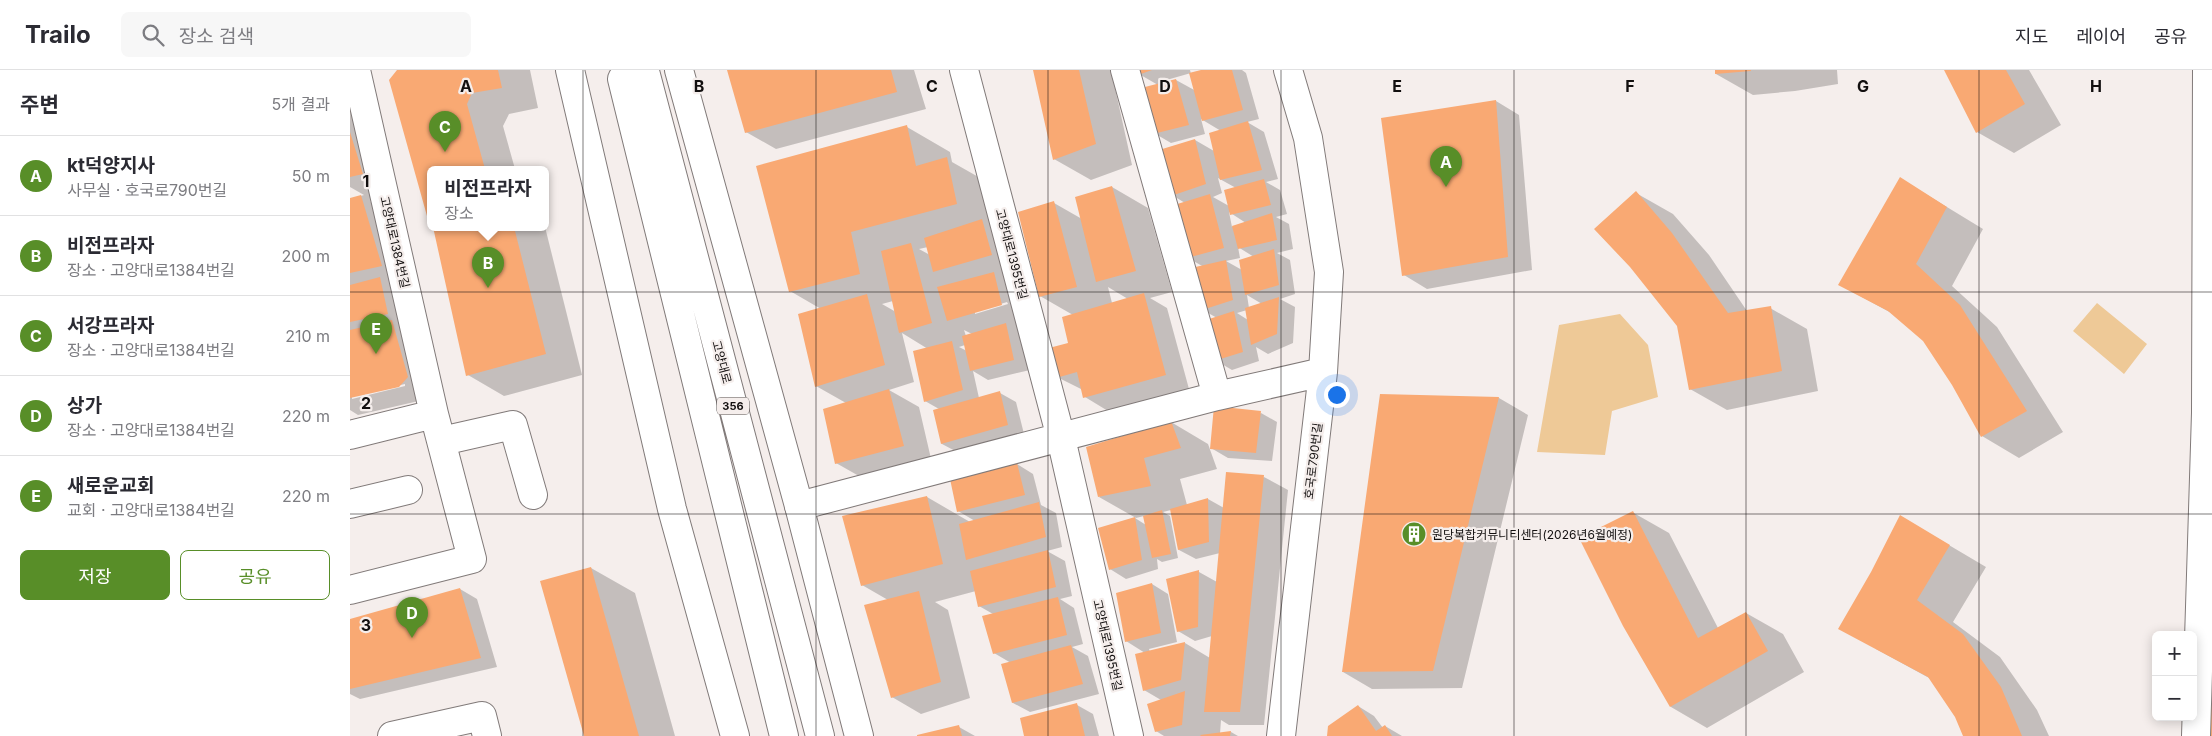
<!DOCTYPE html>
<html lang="ko">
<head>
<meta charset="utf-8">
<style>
  body { margin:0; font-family:Inter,"Noto Sans KR",sans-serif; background:#f7f7f7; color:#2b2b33 }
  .controls { position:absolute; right:15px; bottom:15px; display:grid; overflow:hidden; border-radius:8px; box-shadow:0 2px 12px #0003 }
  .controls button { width:45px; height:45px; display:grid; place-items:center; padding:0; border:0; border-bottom:1px solid #e1e1e2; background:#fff; color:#2b2b33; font:25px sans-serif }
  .you { position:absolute; left:986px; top:324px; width:18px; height:18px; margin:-12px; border:4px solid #fff; border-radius:50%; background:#1a73e8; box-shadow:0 0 0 8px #1a73e833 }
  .badge { display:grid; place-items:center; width:32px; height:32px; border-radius:50%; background:#588e28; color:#fff; font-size:16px; font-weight:700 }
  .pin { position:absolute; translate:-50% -41px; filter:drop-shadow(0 1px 2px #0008) }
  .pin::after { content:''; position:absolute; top:26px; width:18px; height:15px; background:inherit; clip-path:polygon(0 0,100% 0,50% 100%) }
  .popup { position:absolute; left:77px; top:96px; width:122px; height:65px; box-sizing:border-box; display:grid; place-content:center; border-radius:8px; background:#fff; filter:drop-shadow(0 1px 4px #0005); font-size:16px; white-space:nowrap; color:#7c7c81 }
  .popup b { font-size:19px; color:#2b2b33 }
  .popup::after { content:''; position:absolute; left:50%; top:100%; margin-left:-10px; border:10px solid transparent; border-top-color:#fff }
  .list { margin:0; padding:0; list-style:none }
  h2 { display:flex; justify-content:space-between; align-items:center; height:65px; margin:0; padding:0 20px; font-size:21px }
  h2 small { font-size:16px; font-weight:400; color:#7c7c81 }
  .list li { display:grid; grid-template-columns:32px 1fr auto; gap:15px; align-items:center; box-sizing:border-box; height:80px; padding:0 20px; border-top:1px solid #e1e1e2 }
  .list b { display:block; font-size:19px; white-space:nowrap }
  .list p { margin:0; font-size:16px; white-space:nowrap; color:#7c7c81 }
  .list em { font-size:16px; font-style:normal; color:#7c7c81 }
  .actions { display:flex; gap:10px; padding:15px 20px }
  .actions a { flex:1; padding:11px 0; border:1px solid #588e28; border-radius:8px; text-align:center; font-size:18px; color:#588e28 }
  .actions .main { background:#588e28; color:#fff }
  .icon { flex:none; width:28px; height:28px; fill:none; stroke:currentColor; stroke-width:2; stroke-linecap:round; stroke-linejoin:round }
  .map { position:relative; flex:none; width:1862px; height:666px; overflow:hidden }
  header { display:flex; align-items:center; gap:30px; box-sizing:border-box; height:70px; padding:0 25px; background:#fff; border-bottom:1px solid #e1e1e2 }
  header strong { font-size:24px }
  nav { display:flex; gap:28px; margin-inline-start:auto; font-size:18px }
  .search { width:350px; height:45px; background:#f7f7f7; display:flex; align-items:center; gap:12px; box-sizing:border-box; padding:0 18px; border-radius:8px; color:#7c7c81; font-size:19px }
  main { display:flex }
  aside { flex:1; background:#fff }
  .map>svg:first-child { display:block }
</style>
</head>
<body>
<header>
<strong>Trailo</strong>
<div class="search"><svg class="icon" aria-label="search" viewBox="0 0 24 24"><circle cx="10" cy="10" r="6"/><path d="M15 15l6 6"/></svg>장소 검색</div>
<nav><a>지도</a><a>레이어</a><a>공유</a></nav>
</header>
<main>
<aside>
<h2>주변<small>5개 결과</small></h2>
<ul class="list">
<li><span class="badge">A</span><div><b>kt덕양지사</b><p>사무실 · 호국로790번길</p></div><em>50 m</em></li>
<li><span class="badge">B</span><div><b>비전프라자</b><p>장소 · 고양대로1384번길</p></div><em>200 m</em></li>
<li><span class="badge">C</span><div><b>서강프라자</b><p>장소 · 고양대로1384번길</p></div><em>210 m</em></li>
<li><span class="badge">D</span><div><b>상가</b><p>장소 · 고양대로1384번길</p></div><em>220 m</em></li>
<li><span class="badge">E</span><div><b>새로운교회</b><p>교회 · 고양대로1384번길</p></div><em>220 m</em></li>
</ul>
<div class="actions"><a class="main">저장</a><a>공유</a></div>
</aside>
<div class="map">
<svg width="1862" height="666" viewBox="0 0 1862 666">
  <rect width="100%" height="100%" fill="#f5eeec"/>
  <path fill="#eec997" d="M1747 233 1797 274 1774 304 1723 261Z
    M1270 244 1298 275 1308 327 1262 341 1255 385 1187 382 1209 255Z"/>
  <path fill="#0003" fill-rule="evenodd" d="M49 0H180L188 38 159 44 153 56 165 99H80V147L79 146Z
    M379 0H564L576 39 426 79 396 62Z
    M684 0H761L782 95 741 110 704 89Z
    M788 0H840L841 4 855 0H892L896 3 909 49 897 52 914 62 928 109 916 112 930 120 937 144 926 147 939 154 943 179 927 183 940 190 945 224 930 229 945 237 943 273 918 284 906 277 909 291 882 300 865 290 867 248 853 240 854 197 838 188 835 133 822 125 845 70 864 81 871 61 851 49 855 64 821 73 804 63 808 15 789 4ZM841 3 846 21 826 10 813 14V11ZM868 108 886 118 879 136 863 127 872 123ZM879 142 896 153 882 157ZM888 177 904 187 892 200 876 191 890 188ZM897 225 912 234 899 238ZM897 240 898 250 887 243Z
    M1366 0H1487L1488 14 1445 21 1403 25 1366 4Z
    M1595 0H1679L1711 55 1664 83 1627 62Z
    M0 12 20 28 49 124 20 131 48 147 73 330 8 345 0 340V129L14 125 0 117ZM55 314V316L2 329V326Z
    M1146 31 1169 45 1182 200 1077 219 1054 205Z
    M557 57 600 82 602 92 639 113 688 256 668 262 673 264 680 300 638 310 623 301 629 328 650 323 666 332 674 364 609 383 592 374 589 339 575 331 578 279 552 263 564 312 539 320 569 337 582 393 516 410 486 393 496 333 466 316 471 239 440 221ZM578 177 580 185 569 179ZM543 231 546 242 532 234ZM657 232 658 234 625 244V242ZM614 260 622 264 616 266ZM615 275 617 281 609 277Z
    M1551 109 1633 159 1602 216 1647 257 1713 362 1669 388 1632 366 1603 315 1574 270 1545 245 1490 215Z
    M762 117 798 138 822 222 800 228 817 238 839 319 758 341 735 327 733 320 707 307 720 274 723 245 690 226 704 133 732 149ZM758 217 778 229 762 233Z
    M1286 123 1323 144 1359 185 1397 241 1420 238 1457 259 1468 321 1377 340 1340 319 1328 256Z
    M84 157H195L232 305 154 326 118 305Z
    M1031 326 1149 328 1178 345 1112 618 1022 619 993 602Z
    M911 343 927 352 922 391 878 388 861 378Z
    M821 352 858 374 867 399 830 409 837 435 858 429 874 438 914 407 938 420 914 655H879L871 650 870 664 881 662 888 666H814L806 661 811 630 794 620 795 583 776 571 802 514 818 524 827 572 799 579 800 582 835 573 860 588 862 566 845 571 828 561 818 510 849 502 867 512 870 483 846 489 829 480 821 440 813 442 820 446 828 488 812 492 807 489 808 499 776 509 760 499 785 448 796 455 794 446 786 448 749 427Z
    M667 394 683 404 691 435 706 443 712 477 697 481 715 491 722 526 710 529 724 538 733 574 722 577 738 586 749 624 680 642 663 633 661 593 644 583 643 544 629 536 626 521 585 532 598 540 620 628 571 644 542 627 538 530 512 515 577 427 620 452 625 451 608 441Z
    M1282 442 1319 463 1368 558 1396 543 1433 564 1454 602 1357 658 1321 637Z
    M1587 468 1636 497 1603 552 1650 587 1687 640 1699 666H1614L1606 646 1581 609 1526 579Z
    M241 498 285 523 325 666H235Z
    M110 519 127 529 147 597 10 629 0 624V550Z
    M727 635 743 644 749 666H676Z
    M1008 636 1024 646 1033 658 1035 656 1052 666H979Z
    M609 657 625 666H570Z"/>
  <path fill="#f9a973" d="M47 0H148L152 18 122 23 117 34 135 99H80V146H77L39 10Z
    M377 0H541L547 22 395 63Z
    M683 0H729L746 74 703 90Z
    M786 0H802L788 5Z
    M851 0H882L893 40 852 51 839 3Z
    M1365 0H1401V1L1365 4Z
    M1594 0H1656L1675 34 1626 63Z
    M826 9 839 55 803 64 791 18Z
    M1146 30 1158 187 1052 206 1031 48Z
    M898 51 912 100 870 110 859 63Z
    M557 55 566 96 597 87 607 134 501 162 510 204 439 222 406 96Z
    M0 62 13 104 0 107Z
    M845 69 856 114 821 126 809 80Z
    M1550 107 1597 137 1566 194 1610 235 1677 341 1631 367 1602 315 1573 271 1538 241 1488 215Z
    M914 109 921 135 880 145 874 120Z
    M762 116 786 201 746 212 725 127Z
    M1286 121 1322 163 1378 243 1421 236 1432 301 1339 320 1327 256 1280 197 1244 159Z
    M860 124 874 178 837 188 824 135Z
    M11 125 32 196 0 203V128Z
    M704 131 727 217 689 227 668 142Z
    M922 143 927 170 888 179 882 156Z
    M632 149 642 185 583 202 574 168Z
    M83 157H164L196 284 116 306Z
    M561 173 582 253 549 263 531 181Z
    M924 179 929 215 895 225 889 190Z
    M876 190 883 230 852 240 841 198Z
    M644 202 652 235 597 251 587 217Z
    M30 207 38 244 0 252V215Z
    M794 223 816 305 733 328 727 302 706 308 699 278 718 273 712 247Z
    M517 224 535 295 465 317 448 244Z
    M929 227 927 264 901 275 895 238Z
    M884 241 893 282 864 291 856 250Z
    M42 250 58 307 49 317 0 328V260Z
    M656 253 664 290 620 301 612 266Z
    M602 271 613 320 574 332 563 281Z
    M539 319 554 376 485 394 473 339Z
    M650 321 658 355 591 374 583 340Z
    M1030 324 1149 327 1083 601 992 602Z
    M864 336 911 341 906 383 860 379Z
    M821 351 831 378 794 388 801 416 748 427 736 377Z
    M667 393 675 425 607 442 600 409Z
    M876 402 914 405 890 642H854Z
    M577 426 593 494 511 516 492 446Z
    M858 428 859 472 828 480 820 439Z
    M689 432 696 467 616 490 609 454Z
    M812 440 821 484 802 488 793 446Z
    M1283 441 1348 568 1396 542 1418 581 1320 637 1273 556 1229 468Z
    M1550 445 1600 475 1567 530 1613 564 1651 617 1672 666H1613L1605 647 1578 607 1488 559 1521 502Z
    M785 447 792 490 759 500 748 458Z
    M698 480 706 517 628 537 620 501Z
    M241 497 289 666H234L190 511Z
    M849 500 848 557 827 562 816 509Z
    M802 513 811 563 775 572 766 523Z
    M110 518 131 588 0 619V549Z
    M569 521 591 612 541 628 514 535Z
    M708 527 717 565 643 584 632 546Z
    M835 572 831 610 793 621 785 584Z
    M721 575 733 614 662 633 651 594Z
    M1862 576V666H1856Z
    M835 621 832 655 805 662 797 634Z
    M727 633 735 666H674L670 648Z
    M1008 635 1026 661 1035 655 1042 666H977L978 656Z
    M609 655 612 666H567V665Z
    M881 661 880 666H851L850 665Z"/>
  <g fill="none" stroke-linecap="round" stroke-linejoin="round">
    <defs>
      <path id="minor" d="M614 0 711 368 779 666
        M775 0 867 326
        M0 365 84 344
        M92 371 163 355 183 425
        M0 434 58 420
        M449 436 867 326 973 302
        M0 520 122 489 84 344 6 0
        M42 666 132 646 137 666
        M931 666 973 302 979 202 958 68 938 0
        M1846 666 1856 343 1857 0"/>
      <path id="major" d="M220 0 322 439 385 666
        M329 0 449 436 509 666
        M296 5 470 666
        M272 9 434 666"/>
    </defs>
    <use href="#minor" stroke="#817a79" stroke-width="30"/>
    <use href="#major" stroke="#817a79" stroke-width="30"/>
    <use href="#minor" stroke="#fff" stroke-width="28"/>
    <use href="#major" stroke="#fff" stroke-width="28"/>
  </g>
  <path fill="none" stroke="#120f0f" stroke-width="1" stroke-opacity="0.55" d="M233 0V666M466 0V666M698 0V666M931 0V666M1164 0V666M1396 0V666M1629 0V666M0 222H1862M0 444H1862"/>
  <defs>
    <symbol id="building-disc" viewBox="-11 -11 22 22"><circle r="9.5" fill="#588e28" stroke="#f5eeec"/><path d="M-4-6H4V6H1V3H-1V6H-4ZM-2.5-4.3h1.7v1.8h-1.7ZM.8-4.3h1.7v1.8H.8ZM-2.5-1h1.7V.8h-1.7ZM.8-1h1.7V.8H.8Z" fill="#fff"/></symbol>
  </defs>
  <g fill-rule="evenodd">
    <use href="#building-disc" x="1050" y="450" width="28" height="28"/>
  </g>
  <g text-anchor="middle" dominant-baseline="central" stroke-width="4.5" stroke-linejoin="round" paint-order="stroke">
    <rect fill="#f5eeec" stroke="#565251" stroke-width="1" x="367" y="327.5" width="32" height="17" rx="4"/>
    <g font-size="11" font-weight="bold" fill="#120f0f">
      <text x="383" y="336">356</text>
    </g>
    <g font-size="12" fill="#120f0f" stroke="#f5eeec">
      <text transform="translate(45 172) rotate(77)">고양대로1384번길</text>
      <text transform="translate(662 184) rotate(75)">고양대로1395번길</text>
      <text transform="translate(372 292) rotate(75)">고양대로</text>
      <text transform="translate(963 391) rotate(-83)">호국로790번길</text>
      <text transform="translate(758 575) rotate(77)">고양대로1395번길</text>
    </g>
    <g font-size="12" fill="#120f0f" stroke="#f5eeec" text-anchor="start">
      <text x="1082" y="464">원당복합커뮤니티센터(2026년6월예정)</text>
    </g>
  </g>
  <g font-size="16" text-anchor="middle" font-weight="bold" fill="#120f0f" stroke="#f5eeec" stroke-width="4.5" stroke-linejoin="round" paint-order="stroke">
    <text x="116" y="22">A</text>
    <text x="349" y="22">B</text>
    <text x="582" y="22">C</text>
    <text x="815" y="22">D</text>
    <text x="1047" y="22">E</text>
    <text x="1280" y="22">F</text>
    <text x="1513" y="22">G</text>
    <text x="1746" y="22">H</text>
    <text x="16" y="117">1</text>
    <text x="16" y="339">2</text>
    <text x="16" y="561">3</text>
  </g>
</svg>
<div class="controls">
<button>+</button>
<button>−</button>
</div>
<div class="you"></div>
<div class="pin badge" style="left:1096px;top:117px">A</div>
<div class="pin badge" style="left:138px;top:218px">B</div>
<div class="popup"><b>비전프라자</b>장소</div>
<div class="pin badge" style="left:95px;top:82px">C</div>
<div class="pin badge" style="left:62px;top:568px">D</div>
<div class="pin badge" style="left:26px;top:284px">E</div>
</div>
</main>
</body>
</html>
